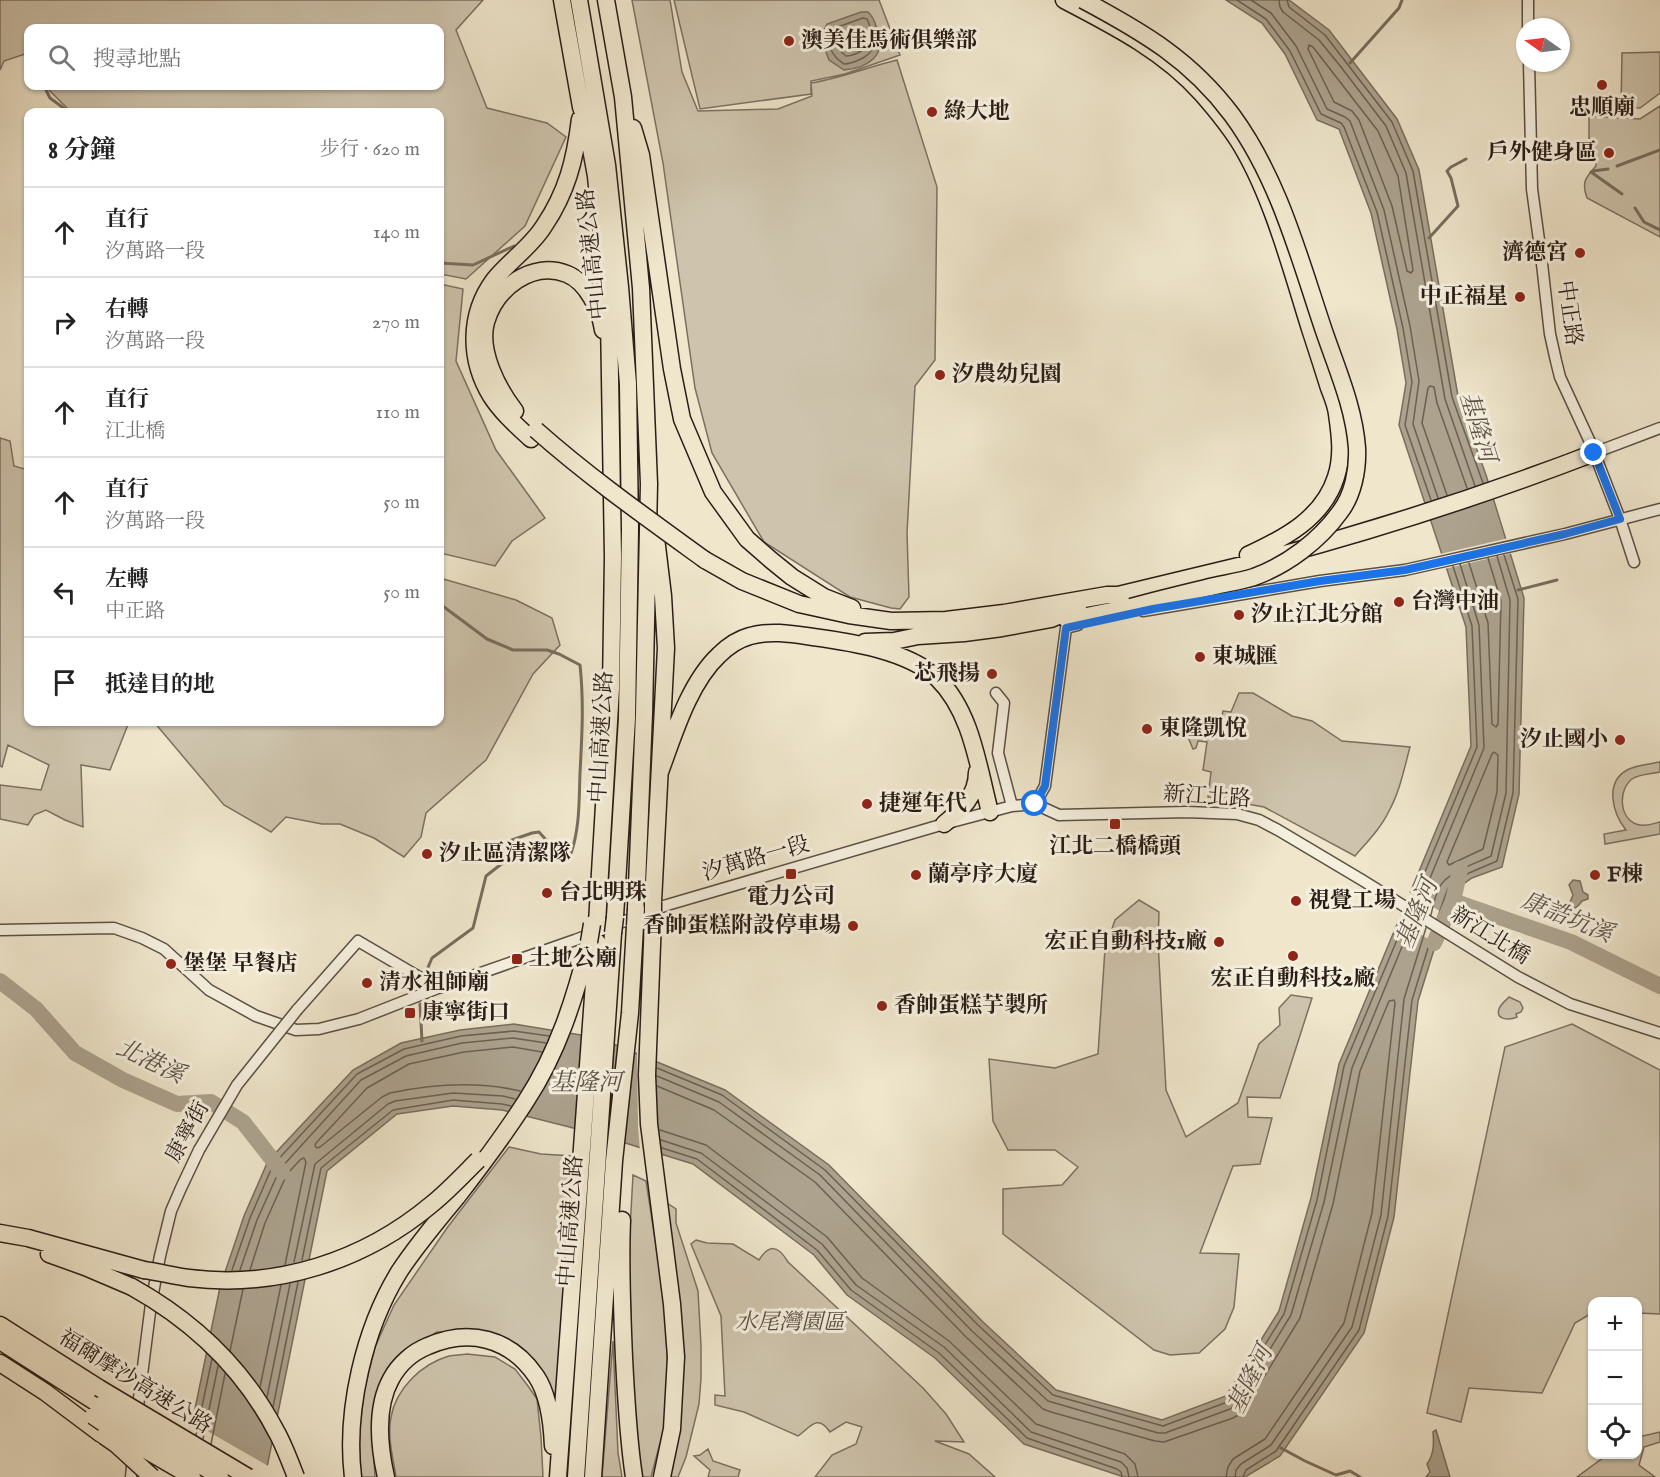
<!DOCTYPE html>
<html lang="zh-TW">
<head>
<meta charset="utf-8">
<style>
  body { margin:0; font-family:"IM FELL English","Noto Serif TC",serif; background:#f2f2f2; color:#222 }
  .controls { position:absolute; right:18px; bottom:18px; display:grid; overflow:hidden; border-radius:12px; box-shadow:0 2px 4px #0004 }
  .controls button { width:54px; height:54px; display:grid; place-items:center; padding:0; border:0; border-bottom:2px solid #e0e0e0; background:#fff; color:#222; font:30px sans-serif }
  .compass { position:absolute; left:1516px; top:18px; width:54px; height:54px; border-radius:50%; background:#fff; box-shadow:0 2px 4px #0004; rotate:284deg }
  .stop { position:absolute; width:18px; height:18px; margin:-14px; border:4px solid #1a73e8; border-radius:50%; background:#fff }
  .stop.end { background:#1a73e8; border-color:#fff; box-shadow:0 2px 6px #0008 }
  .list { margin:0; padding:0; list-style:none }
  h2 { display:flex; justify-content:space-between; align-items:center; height:78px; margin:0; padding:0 24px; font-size:26px }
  h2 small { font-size:20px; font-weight:400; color:#767676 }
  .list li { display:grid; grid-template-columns:39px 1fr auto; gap:18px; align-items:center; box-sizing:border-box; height:90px; padding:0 24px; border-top:2px solid #e0e0e0 }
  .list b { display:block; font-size:22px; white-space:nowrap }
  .list p { margin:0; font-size:20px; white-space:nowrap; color:#767676 }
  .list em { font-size:20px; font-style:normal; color:#767676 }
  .icon { flex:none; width:33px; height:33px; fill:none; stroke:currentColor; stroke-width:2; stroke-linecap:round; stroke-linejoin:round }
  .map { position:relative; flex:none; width:1660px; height:1477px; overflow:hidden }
  .search { position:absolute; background:#fff; box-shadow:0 2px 4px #0004; left:24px; top:24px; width:420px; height:66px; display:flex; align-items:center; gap:15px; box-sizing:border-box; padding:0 21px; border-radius:12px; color:#767676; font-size:22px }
  .panel { position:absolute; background:#fff; box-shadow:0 2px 4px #0004; left:24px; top:108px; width:420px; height:618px; border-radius:12px }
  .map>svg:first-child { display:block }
</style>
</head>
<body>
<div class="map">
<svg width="1660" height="1477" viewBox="0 0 1660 1477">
  <rect width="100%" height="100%" fill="#efe6cc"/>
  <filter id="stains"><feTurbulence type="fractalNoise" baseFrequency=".00333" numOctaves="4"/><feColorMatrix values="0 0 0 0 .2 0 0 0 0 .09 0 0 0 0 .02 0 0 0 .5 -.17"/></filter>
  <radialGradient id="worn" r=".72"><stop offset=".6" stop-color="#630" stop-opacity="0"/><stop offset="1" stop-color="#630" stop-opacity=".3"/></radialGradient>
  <path fill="#cec4ad" stroke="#7c7062" stroke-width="1.5" d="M0 0H483L456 30 487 108 547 123 566 137 525 226 466 279 440 274V112H71L48 89V86H440V28H28V53L4 61 0 70Z
    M632 0H670L682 72 698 111 778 109 812 96 811 83C841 78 868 67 897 60L937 187 935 360 915 386 907 533 909 597 900 609 891 608 850 597 764 542 712 453 695 388 663 163Z
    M674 0H879L900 55 845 74 811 81V94L700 109Z
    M1660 52V93L1640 108 1621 107 1622 53Z
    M1660 106V237L1587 198C1581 182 1586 177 1596 166V150L1589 143V116L1640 119Z
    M440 284 463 289 456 361 496 450 545 518 512 541 495 566 440 553Z
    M0 438 10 441 14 466 28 470V722H129L110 770 81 765 83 827 65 820 46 810 34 815 28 825 0 819V785L41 790 49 765 8 745 2 767 0 766Z
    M440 578 516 600 552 618 560 645 533 674 486 760 426 813 421 837 404 857 374 838 340 824H322L286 817 271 832 224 805 154 722H440Z
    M1239 693H1253L1292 716 1312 721 1342 741 1410 747C1404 769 1400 791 1389 811 1381 828 1367 842 1355 856L1264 807 1208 797 1211 772 1203 770 1207 742 1198 741 1196 748 1193 749 1188 737 1187 721 1192 717 1198 724 1210 727 1212 719 1221 721 1223 711 1231 712Z
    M1660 762V772C1652 774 1639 774 1632 779 1618 790 1619 817 1636 824 1644 827 1652 824 1660 822V834L1605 844 1604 834 1626 830C1613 814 1604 783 1627 770 1636 765 1650 764 1660 762Z
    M1139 900 1159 912 1158 942 1166 1090 1186 1137 1238 1103 1259 1044 1280 1025 1279 1008 1291 995 1312 998 1280 1098 1247 1097 1248 1117 1272 1118 1260 1164 1233 1166 1200 1253 1239 1254 1234 1307 1225 1329 1199 1353 1170 1355 1154 1350 1003 1234V1189L1062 1185 1078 1167 1055 1150H1008L993 1121 989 1059 1055 1068 1098 1054 1105 949 1115 920Z
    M1509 997 1520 1002 1523 1008 1521 1012 1516 1014 1517 1017C1511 1020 1495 1021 1499 1009 1500 1005 1506 1000 1509 997Z
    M1572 1024 1660 1070V1314L1638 1313V1302H1592V1313L1575 1323 1542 1393 1469 1388 1461 1422 1427 1413 1505 1047Z
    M509 1147 541 1154 574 1156 555 1406 539 1368 459 1331 437 1332 422 1341 401 1355 373 1443 375 1477H360L359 1436 364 1391 375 1347 394 1305 447 1228Z
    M633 1175 646 1181 665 1304 668 1376 664 1428 651 1477H642L639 1462 631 1364V1311L628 1265Z
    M667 1203 676 1209V1223L698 1291 701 1346V1378L699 1404 686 1457 678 1477H662L672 1429Z
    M696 1240 707 1243 733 1244 759 1260C769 1244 778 1245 788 1262L923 1388 946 1414 964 1442 935 1441 969 1454 995 1477H815L832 1455 856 1444 862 1427 846 1422 830 1432C817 1413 810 1428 798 1436L744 1412 715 1405V1395L725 1396 721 1316 691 1244Z
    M613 1341 618 1453 622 1477H602Z
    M467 1354 495 1357 515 1369 528 1386 537 1399 541 1437 543 1477H396C393 1458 387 1436 391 1417 396 1389 421 1364 449 1356 454 1355 461 1355 467 1354Z
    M1660 1432V1442L1644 1447 1639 1465 1655 1477H1577L1607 1455 1638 1454V1437Z
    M708 1449 713 1461 740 1470 738 1477H708L710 1470 694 1456 700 1455Z"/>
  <path fill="#aca28e" stroke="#786d5e" stroke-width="1.5" d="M1226 0H1289L1329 30 1397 119 1419 170 1458 396 1486 475 1524 598 1519 794 1502 867 1472 878 1452 892 1418 1001 1394 1217 1364 1333 1280 1456 1245 1477H1124L1024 1444 935 1358 847 1295 814 1255 693 1164 593 1133 502 1110 453 1106 397 1114 327 1171 265 1477H181L220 1287 244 1216 268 1161 353 1070 401 1043 460 1030 514 1024 599 1038 725 1090 829 1165 982 1321 1056 1390 1162 1420 1226 1396 1279 1311 1311 1198 1339 1064 1471 746 1466 627 1399 425 1406 383 1397 329 1371 213 1339 129 1317 120 1285 54 1262 23Z
    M861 12H868C873 16 875 22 877 29 888 55 868 68 844 70L829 60 823 44V32L827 24Z
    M1573 880 1580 881 1583 892 1588 895V899L1582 901 1578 906 1575 908 1571 906 1570 902 1573 895 1569 885Z
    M1436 1430 1450 1477H1426L1430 1472 1427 1464C1434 1454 1434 1444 1433 1432Z"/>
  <path fill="#efe6cc" d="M1509 538 1513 553 1444 569 1440 554Z
    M1407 891 1448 916 1438 945 1396 919Z
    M637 1051 649 1055 653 1155 640 1151 638 1127Z
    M190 1421 270 1467 268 1477H198L181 1466Z"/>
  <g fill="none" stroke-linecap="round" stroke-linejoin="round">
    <path stroke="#6b6052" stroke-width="1.5" d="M1237 0 1266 19 1290 51 1321 114 1341 123 1344 127 1377 212 1403 328 1412 382 1405 425 1431 500
      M1251 0 1271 13 1296 46 1327 109 1345 117 1350 121 1384 210 1410 326 1419 381 1413 424 1438 498
      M1279 0 1280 7 1283 12 1319 40 1341 67 1386 126 1406 173 1445 399 1475 486
      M1287 0 1289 7 1325 35 1392 122 1413 171 1452 397 1483 483
      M863 18 867 19C873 33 880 49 863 58 857 61 851 64 844 64 833 57 823 42 832 29Z
      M859 27 863 28 866 37V46C862 52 853 56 846 56 839 51 836 45 836 36Z
      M1309 45 1313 47 1378 131 1398 176 1413 270 1411 273 1407 271 1392 206 1359 120 1352 111 1334 102 1308 49Z
      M1447 495 1422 423 1428 388 1430 386 1434 387 1437 403 1467 488
      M1469 563 1488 623 1492 724 1496 727 1498 724 1501 601 1488 558
      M1494 752 1498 755 1497 792 1483 849 1449 865 1447 862 1492 754Z
      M1412 903 1477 747 1472 626 1453 566
      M1418 907 1484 748 1479 625 1460 564
      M1431 915C1433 906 1435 895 1440 886 1448 872 1477 863 1491 856L1506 793 1510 600 1497 556
      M1437 919 1448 888 1469 873 1497 861 1513 793 1518 599 1504 555
      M657 1068 722 1095 825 1170 978 1325 1053 1395 1163 1426 1230 1401 1284 1314 1317 1200 1344 1066 1407 916
      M657 1076 719 1102 820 1175 972 1331 1048 1401 1158 1433H1165L1230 1409 1235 1406 1291 1315 1324 1202 1352 1068 1413 920
      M657 1086 714 1110 815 1182 966 1337 1043 1409 1051 1412 1155 1441 1164 1442 1233 1418 1240 1414 1245 1408 1300 1318 1333 1204 1360 1071 1389 1001 1394 1000 1395 1003 1372 1213 1344 1323 1265 1439 1233 1459 1228 1467 1226 1477
      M520 1091C478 1081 433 1084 390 1093L382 1097 320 1147 317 1148 315 1146 316 1143 367 1088 409 1064 464 1052 513 1047 542 1052
      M660 1130 706 1145 827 1237 862 1278 949 1341 1036 1424 1125 1454 1135 1464 1138 1477
      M661 1140 701 1153 822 1244 856 1285 944 1347 1031 1432 1121 1462 1127 1468 1129 1477
      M662 1148 697 1159 817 1250 851 1290 939 1353 1027 1438 1117 1469 1121 1472 1122 1477
      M302 1260 321 1168 393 1110 453 1100 502 1104 511 1106
      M294 1262 315 1164 388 1104 395 1101 453 1093 503 1096 515 1099
      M232 1270 250 1218 273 1165 357 1074 404 1049 461 1036 514 1031 549 1036
      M240 1270 257 1220 280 1169 361 1080 406 1056 462 1043 513 1038 546 1043
      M250 1270 265 1223 287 1174 301 1159 304 1158 306 1162 285 1265
      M230 1351 243 1289
      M260 1387 281 1285
      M267 1397 290 1284
      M273 1407 298 1282
      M196 1435 212 1359
      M203 1439 218 1366
      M211 1444 225 1374
      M1235 1477 1236 1470 1241 1464 1271 1445 1352 1327 1381 1215 1404 999 1426 928
      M1243 1477 1246 1470 1276 1451 1359 1330 1388 1216 1412 1000 1433 932"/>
    <path stroke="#786d5e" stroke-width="3" d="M1350 63 1399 8 1402 0
      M44 86 50 98 69 112
      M1617 166 1660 150
      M1593 171 1608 169
      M1591 172 1622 194
      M1635 208 1644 222 1660 230
      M1429 238 1458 206 1451 178 1447 171 1451 167 1466 159
      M440 263 473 265 514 246
      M1518 590 1557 580
      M426 972 432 958 473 928 486 876 504 862 506 842 532 833 539 832 557 852 570 856C580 830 579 800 580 773 582 736 584 702 580 665L559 654 547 650H513L487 639 440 604
      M420 1004 422 1041
      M1281 1448 1305 1461 1336 1475 1350 1471 1360 1477"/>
    <path stroke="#aca28e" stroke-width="16" d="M1453 901 1571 942 1660 986
      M1434 943 1453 901 1460 869
      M0 981 36 1009 75 1053 123 1080 177 1104 211 1102 243 1122 282 1172"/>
    <defs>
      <path id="minor" d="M1528 0V27
        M1529 63 1532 189 1541 255 1550 334 1556 361 1560 377 1590 442 1620 519 1634 562
        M1594 453 1660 428
        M1143 611 1320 581 1405 570 1565 534 1660 509
        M996 693 1004 703 998 753 1012 806
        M1035 804 1045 786 1066 628 1078 625
        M0 930 114 928 142 938 164 949 209 990 256 1016 296 1030 319 1029 359 1019 438 988 575 940 667 905 944 824 1012 806 1035 804 1059 815 1187 812 1237 814 1259 820 1278 830 1362 880 1518 977 1570 1004 1660 1033
        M297 1010 358 941 438 988
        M137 1414 151 1304 160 1256 171 1211 181 1188 199 1150
        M131 1477 133 1456"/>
      <path id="highway" d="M562 0 581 107 586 121 596 176 609 318 613 557 611 688 597 923
        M579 0 607 165 620 287 628 384 630 529 627 718 615 917
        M606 0 623 97 641 288 649 484 644 714 636 909
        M1064 0C1114 26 1165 52 1202 94 1216 110 1230 127 1241 145 1273 198 1292 272 1311 332 1317 350 1323 369 1329 388 1332 396 1336 405 1337 414 1340 435 1343 456 1336 477 1323 518 1285 538 1248 555
        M633 128 641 155 672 369 682 419 713 492 747 539 771 560 792 577 824 597 852 608
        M515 411C498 389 478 351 486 322 496 288 532 260 567 274 587 282 600 310 603 330
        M531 439C517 426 502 413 491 396 469 360 468 315 494 280 509 261 531 247 544 226 567 192 575 160 580 119
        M705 560 742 581 799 604 849 615 891 621 946 620 1004 613 1107 595H1118C1162 584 1207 574 1251 563 1367 533 1482 496 1594 453
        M1067 620 1131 607
        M865 642 894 641 918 636 964 633 1002 628 1051 619 1069 611 1078 609
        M660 772C674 734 689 683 719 655 727 647 739 639 750 636 770 630 793 634 813 637 851 642 908 651 937 678 972 712 978 767 990 812
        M944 824C961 810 977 796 977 772
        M653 902 666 648 663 596 656 538
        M653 919 647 1075 649 1124 672 1304 676 1357 672 1429 662 1477
        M622 1220C620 1266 622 1312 624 1358 626 1398 628 1438 634 1477
        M0 1233 28 1238 144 1270
        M49 1254 85 1267 132 1287
        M0 1325 99 1388
        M0 1341 100 1405
        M0 1363 45 1392 101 1434
        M353 1477C345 1411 364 1329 399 1272 416 1246 437 1221 457 1197 481 1166 505 1134 526 1101 558 1052 575 998 589 942
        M386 1477C379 1446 375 1408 391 1379 399 1364 413 1352 428 1346 469 1328 510 1338 536 1376 549 1395 552 1423 553 1446
        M558 1477 597 942
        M576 1477 613 933
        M593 1477 614 1161 630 1013 635 926"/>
    </defs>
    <use href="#minor" stroke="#5b4f44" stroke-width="13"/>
    <use href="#highway" stroke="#2a1d17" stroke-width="19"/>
    <use href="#minor" stroke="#f5efde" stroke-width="10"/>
    <use href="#highway" stroke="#efe6cc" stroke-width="16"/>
    <defs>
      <path id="minor-bridge" d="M199 1150 237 1085 297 1010"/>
      <path id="highway-bridge" d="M1083 0C1143 32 1191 60 1232 115 1279 179 1299 257 1324 331 1337 369 1354 407 1357 448 1358 470 1353 495 1340 512 1319 541 1287 565 1254 577 1238 582 1221 584 1206 588 1181 594 1156 600 1131 607
        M536 430C589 477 647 518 705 560
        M653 919V902
        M635 926 636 909
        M613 933 615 917
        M589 942 592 924
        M144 1270C159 1272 174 1276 189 1278 277 1289 364 1261 432 1204 448 1191 463 1175 478 1160
        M132 1287C193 1321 243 1368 276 1431 284 1445 290 1462 296 1477
        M99 1388 248 1477
        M100 1405 220 1477
        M93 1416 127 1439 192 1477
        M104 1436 117 1445 152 1477"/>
    </defs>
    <use href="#minor-bridge" stroke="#5b4f44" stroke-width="13" stroke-linecap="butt"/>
    <use href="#highway-bridge" stroke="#2a1d17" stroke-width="19" stroke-linecap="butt"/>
    <use href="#minor-bridge" stroke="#f5efde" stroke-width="10"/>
    <use href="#highway-bridge" stroke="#efe6cc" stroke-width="16"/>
  </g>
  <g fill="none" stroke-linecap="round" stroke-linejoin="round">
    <path stroke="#1a73e8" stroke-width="8" d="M1035 804 1045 786 1066 628 1153 609 1320 581 1405 570 1565 534 1620 519 1594 453"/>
  </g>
  <g fill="#8f2418" stroke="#f5efde" stroke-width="2">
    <circle cx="789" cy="41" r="6"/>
    <circle cx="1602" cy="85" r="6"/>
    <circle cx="932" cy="112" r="6"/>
    <circle cx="1609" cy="153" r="6"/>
    <circle cx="1580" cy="253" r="6"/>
    <circle cx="1520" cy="297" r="6"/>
    <circle cx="940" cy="375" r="6"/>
    <circle cx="1399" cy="602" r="6"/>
    <circle cx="1239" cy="615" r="6"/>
    <circle cx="1200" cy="657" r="6"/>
    <circle cx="992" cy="674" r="6"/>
    <circle cx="1147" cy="729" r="6"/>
    <circle cx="1620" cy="740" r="6"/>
    <circle cx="867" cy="804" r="6"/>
    <rect x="1109" y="818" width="12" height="12" rx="3"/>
    <circle cx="427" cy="854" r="6"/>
    <rect x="785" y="868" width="12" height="12" rx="3"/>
    <circle cx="916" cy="875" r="6"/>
    <circle cx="1595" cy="875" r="6"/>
    <circle cx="547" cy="893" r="6"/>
    <circle cx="1296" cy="901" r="6"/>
    <circle cx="853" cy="926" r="6"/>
    <circle cx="1219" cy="942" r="6"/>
    <circle cx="1293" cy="956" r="6"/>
    <rect x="511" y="953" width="12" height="12" rx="3"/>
    <circle cx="171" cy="964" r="6"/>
    <circle cx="367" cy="983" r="6"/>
    <circle cx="882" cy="1006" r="6"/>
    <rect x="404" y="1007" width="12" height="12" rx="3"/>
  </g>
  <g text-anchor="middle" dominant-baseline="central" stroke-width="6" stroke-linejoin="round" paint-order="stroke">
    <g font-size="22" font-weight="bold" fill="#2a1d17" stroke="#f5efde" text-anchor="start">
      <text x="801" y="41">澳美佳馬術俱樂部</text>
      <text x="1602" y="108" text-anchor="middle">忠順廟</text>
      <text x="944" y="112">綠大地</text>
      <text x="1597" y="153" text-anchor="end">戶外健身區</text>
      <text x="1568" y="253" text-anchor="end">濟德宮</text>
      <text x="1508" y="297" text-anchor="end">中正福星</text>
      <text x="952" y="375">汐農幼兒園</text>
      <text x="1411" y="602">台灣中油</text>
      <text x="1251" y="615">汐止江北分館</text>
      <text x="1212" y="657">東城匯</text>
      <text x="980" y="674" text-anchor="end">芯飛揚</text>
      <text x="1159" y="729">東隆凱悅</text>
      <text x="1608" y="740" text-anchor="end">汐止國小</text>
      <text x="879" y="804">捷運年代</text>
      <text x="1115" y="847" text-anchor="middle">江北二橋橋頭</text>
      <text x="439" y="854">汐止區清潔隊</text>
      <text x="928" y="875">蘭亭序大廈</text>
      <text x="1607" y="875">F棟</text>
      <text x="559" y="893">台北明珠</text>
      <text x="791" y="897" text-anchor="middle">電力公司</text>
      <text x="1308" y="901">視覺工場</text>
      <text x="841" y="926" text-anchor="end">香帥蛋糕附設停車場</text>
      <text x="1207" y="942" text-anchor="end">宏正自動科技1廠</text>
      <text x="529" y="959">土地公廟</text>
      <text x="183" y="964">堡堡 早餐店</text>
      <text x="1293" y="979" text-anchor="middle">宏正自動科技2廠</text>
      <text x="379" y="983">清水祖師廟</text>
      <text x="894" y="1006">香帥蛋糕芋製所</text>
      <text x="422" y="1013">康寧街口</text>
    </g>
    <g font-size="22" fill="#2a1d17" stroke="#f5efde">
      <text transform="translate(593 254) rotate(-96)">中山高速公路</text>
      <text transform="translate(1569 313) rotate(82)">中正路</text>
      <text transform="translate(602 737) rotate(-87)">中山高速公路</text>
      <text transform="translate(1207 797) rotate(4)">新江北路</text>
      <text transform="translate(756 859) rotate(-16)">汐萬路一段</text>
      <text transform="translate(1490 936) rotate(32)">新江北橋</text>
      <text transform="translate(188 1132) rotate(-61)">康寧街</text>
      <text transform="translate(571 1221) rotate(-86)">中山高速公路</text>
      <text transform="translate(135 1382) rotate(32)">福爾摩沙高速公路</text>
    </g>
    <g font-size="22" font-style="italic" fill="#5b4f44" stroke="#f5efde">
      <text x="790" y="1323">水尾灣園區</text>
    </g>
    <g font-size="24" font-style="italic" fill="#5e5247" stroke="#f5efde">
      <text transform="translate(1477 427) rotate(73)">基隆河</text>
      <text transform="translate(1418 914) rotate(-68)">基隆河</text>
      <text transform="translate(1567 918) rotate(22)">康誥坑溪</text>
      <text transform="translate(150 1062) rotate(25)">北港溪</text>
      <text x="586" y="1083">基隆河</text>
      <text transform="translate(1251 1380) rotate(-64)">基隆河</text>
    </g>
  </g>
  <rect width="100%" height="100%" filter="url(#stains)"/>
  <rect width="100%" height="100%" fill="url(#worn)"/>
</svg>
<div class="controls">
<button>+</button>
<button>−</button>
<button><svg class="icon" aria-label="locate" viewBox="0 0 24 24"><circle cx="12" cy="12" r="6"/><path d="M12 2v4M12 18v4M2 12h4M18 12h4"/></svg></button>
</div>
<svg class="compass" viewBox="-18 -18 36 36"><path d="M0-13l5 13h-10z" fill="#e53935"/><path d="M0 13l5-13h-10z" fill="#767676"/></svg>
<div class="stop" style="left:1035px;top:804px"></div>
<div class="stop end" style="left:1594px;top:453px"></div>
<div class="search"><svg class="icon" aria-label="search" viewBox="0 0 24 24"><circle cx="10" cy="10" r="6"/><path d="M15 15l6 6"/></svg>搜尋地點</div>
<section class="panel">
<h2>8 分鐘<small>步行 · 620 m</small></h2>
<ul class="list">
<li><svg class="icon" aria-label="ahead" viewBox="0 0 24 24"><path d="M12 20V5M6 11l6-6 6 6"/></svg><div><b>直行</b><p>汐萬路一段</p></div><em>140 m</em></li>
<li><svg class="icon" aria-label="right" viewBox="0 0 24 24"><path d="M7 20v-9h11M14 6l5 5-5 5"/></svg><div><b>右轉</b><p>汐萬路一段</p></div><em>270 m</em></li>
<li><svg class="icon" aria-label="ahead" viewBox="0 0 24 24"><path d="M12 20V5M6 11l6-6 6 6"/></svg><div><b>直行</b><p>江北橋</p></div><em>110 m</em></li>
<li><svg class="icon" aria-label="ahead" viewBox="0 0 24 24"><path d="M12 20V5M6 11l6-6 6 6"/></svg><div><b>直行</b><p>汐萬路一段</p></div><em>50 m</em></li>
<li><svg class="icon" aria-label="left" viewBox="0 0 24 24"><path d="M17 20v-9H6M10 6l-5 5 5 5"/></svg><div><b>左轉</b><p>中正路</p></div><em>50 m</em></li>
<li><svg class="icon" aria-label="arrive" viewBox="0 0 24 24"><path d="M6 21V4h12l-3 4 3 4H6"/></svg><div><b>抵達目的地</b></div></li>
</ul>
</section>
</div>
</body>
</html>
